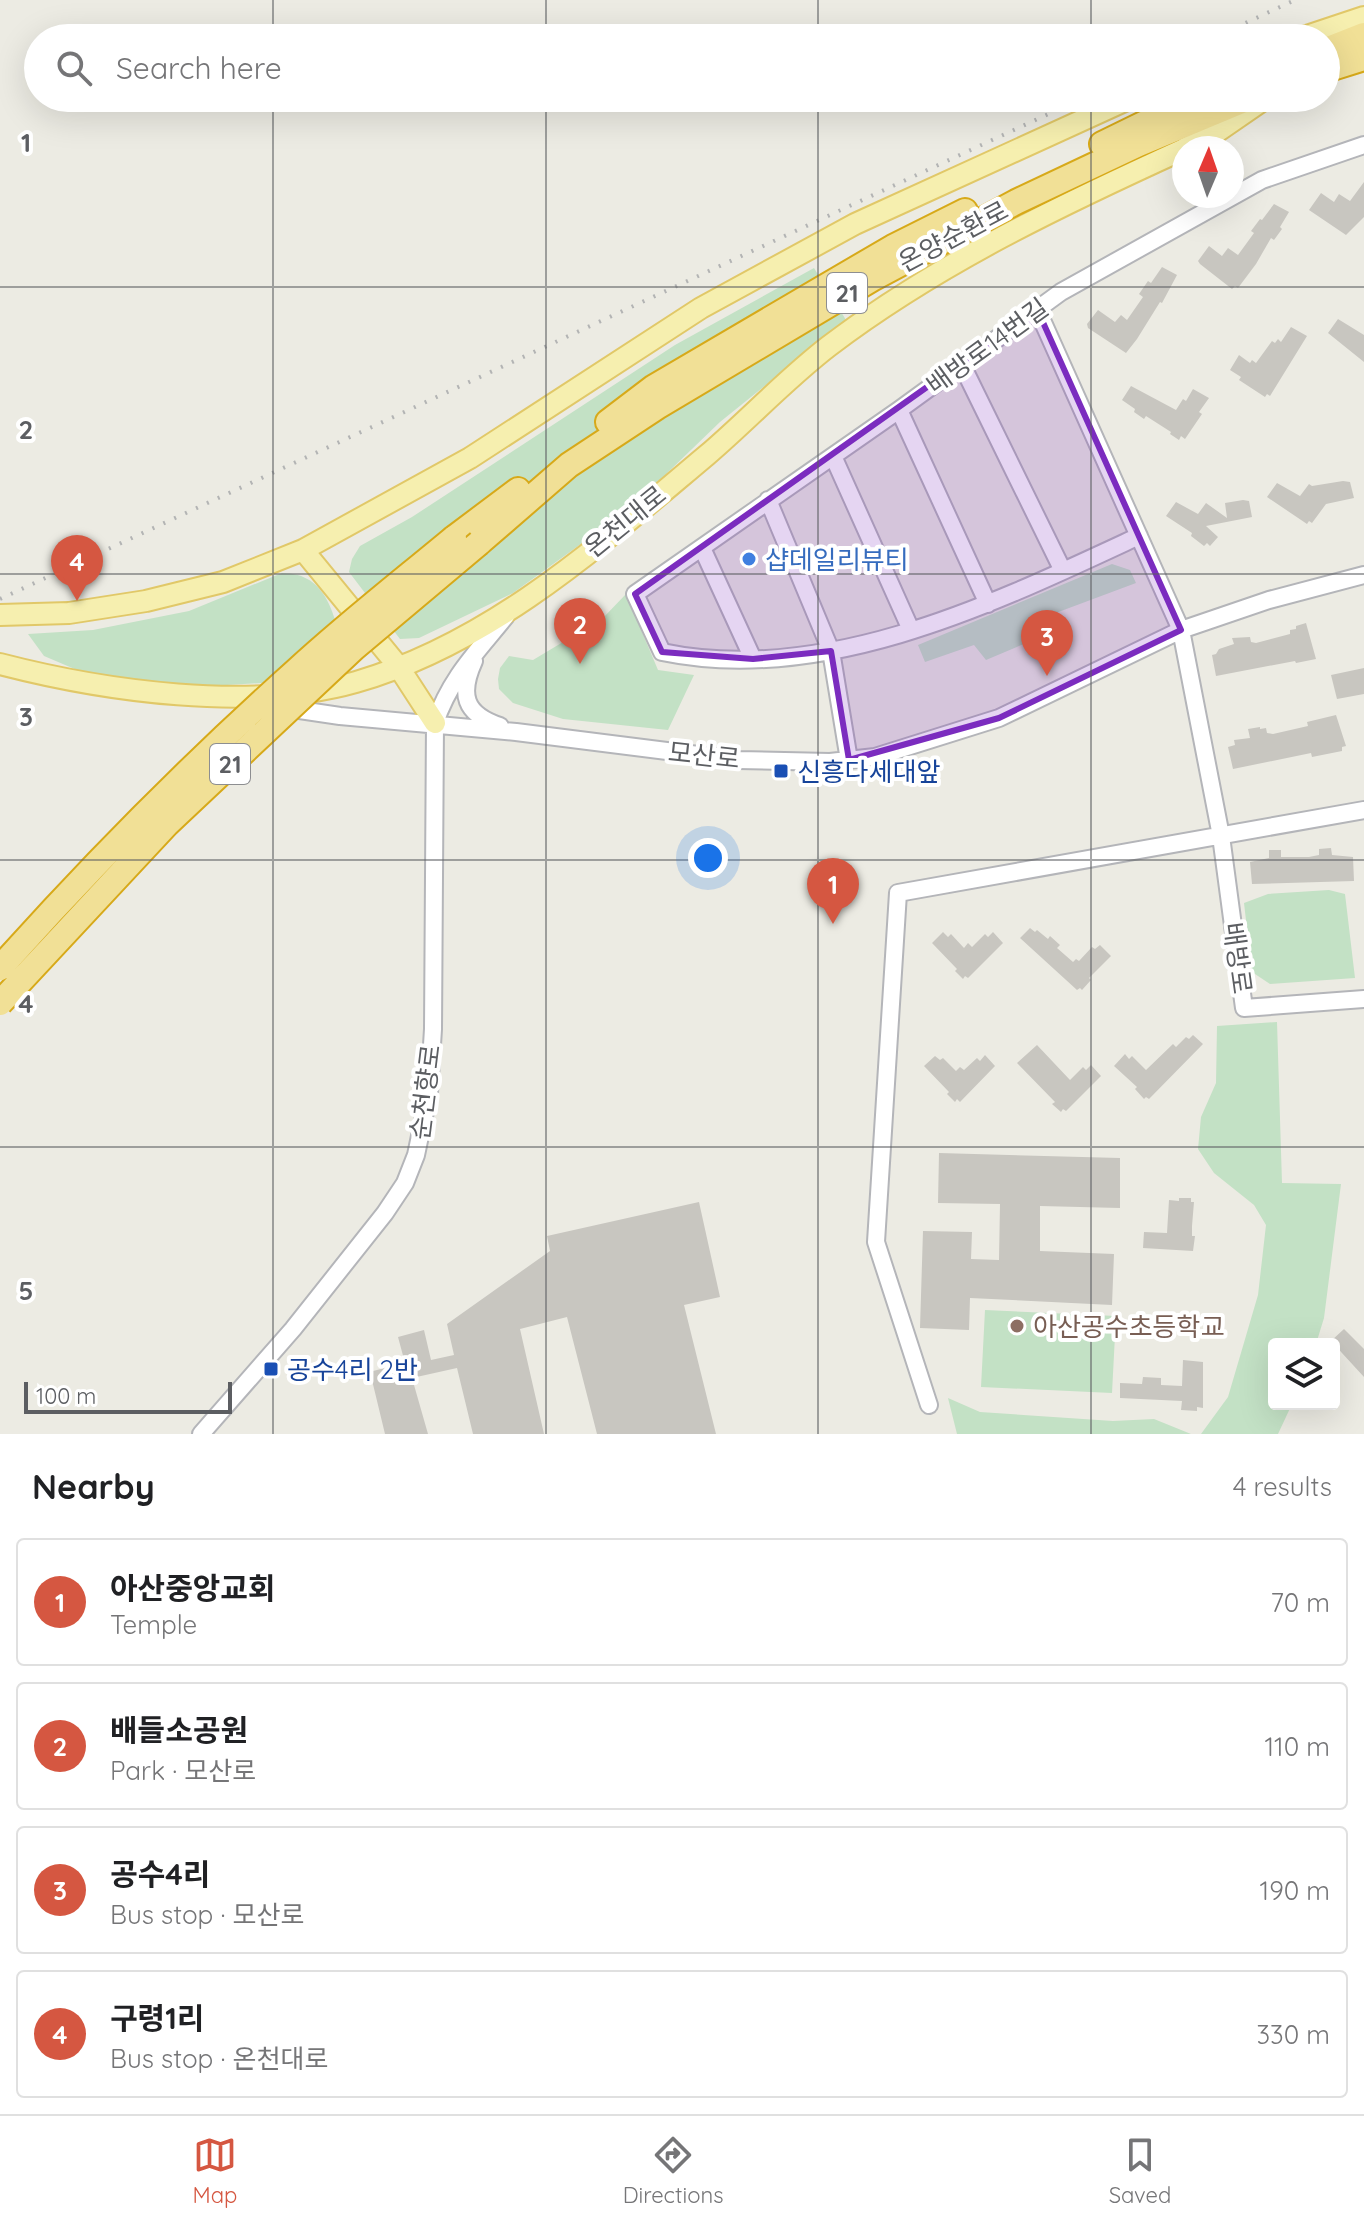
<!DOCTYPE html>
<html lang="en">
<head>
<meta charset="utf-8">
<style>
  body { margin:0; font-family:Quicksand,"Noto Sans KR",sans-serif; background:#f2f2f2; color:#202124 }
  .controls { position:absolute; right:24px; bottom:24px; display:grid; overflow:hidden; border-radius:8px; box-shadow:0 8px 32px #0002 }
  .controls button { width:72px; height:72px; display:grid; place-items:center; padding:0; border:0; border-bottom:2px solid #e0e0e0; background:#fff; color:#202124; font:40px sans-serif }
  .compass { position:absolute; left:1172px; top:136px; width:72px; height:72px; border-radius:50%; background:#fff; box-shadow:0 8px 32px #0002; rotate:2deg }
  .scale { position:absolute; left:24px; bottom:20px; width:208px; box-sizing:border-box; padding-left:8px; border:4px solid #5c5e62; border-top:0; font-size:22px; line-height:28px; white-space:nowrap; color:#5c5e62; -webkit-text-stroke:6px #fff; paint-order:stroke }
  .you { position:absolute; left:708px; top:858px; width:28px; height:28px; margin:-20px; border:6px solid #fff; border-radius:50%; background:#1a73e8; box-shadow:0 0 0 12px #1a73e833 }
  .badge { display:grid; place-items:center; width:52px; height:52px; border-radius:50%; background:#d55741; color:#fff; font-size:26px; font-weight:700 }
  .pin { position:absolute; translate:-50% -66px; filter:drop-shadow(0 2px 4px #0008) }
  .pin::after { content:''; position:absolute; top:42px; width:28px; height:24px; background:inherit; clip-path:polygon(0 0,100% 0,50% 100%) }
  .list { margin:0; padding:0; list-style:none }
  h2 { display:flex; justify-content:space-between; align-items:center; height:104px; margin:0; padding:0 32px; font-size:34px }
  h2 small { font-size:26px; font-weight:400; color:#757577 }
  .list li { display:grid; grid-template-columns:52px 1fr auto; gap:24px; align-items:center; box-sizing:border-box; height:128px; margin:0 16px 16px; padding:0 16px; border:2px solid #e0e0e0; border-radius:8px }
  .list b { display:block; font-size:30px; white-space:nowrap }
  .list p { margin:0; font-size:26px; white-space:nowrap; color:#757577 }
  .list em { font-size:26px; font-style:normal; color:#757577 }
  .icon { flex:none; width:44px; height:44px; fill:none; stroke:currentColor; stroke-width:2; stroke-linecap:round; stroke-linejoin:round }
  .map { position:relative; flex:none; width:1364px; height:1434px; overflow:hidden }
  .search { position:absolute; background:#fff; box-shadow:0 8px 32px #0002; left:24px; right:24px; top:24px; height:88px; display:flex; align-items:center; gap:20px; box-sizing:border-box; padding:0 28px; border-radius:44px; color:#757577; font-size:30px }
  .sheet { height:680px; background:#fff }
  nav { display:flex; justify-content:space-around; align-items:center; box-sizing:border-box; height:112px; border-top:2px solid #e0e0e0; background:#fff; font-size:22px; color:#757577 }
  nav a { display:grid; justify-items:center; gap:4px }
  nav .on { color:#d55741 }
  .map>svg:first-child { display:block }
</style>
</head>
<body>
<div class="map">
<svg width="1364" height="1434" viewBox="0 0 1364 1434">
  <rect width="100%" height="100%" fill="#ecebe3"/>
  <path fill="#c3e1c5" d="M814 268 846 320 720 422 664 476 585 541 513 593 419 638 400 639 349 572 352 559 360 546 412 517 675 345Z
    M1112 564 1130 570 1136 583 1053 614 1026 643 986 660 974 645 925 662 918 645Z
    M282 573C329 573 334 618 345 654L326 679 211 686 105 678 77 670 44 656 28 634 93 630 189 611Z
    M626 594 658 670 694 675 668 730 563 719 513 703 499 689 498 679 500 668 509 656 533 660 603 618Z
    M1329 890 1345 894 1355 978 1270 984 1252 972 1244 903 1268 894Z
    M1277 1022 1282 1183 1341 1184 1324 1318 1316 1344H1274V1404H1292L1278 1434H1201L1228 1397 1258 1295 1266 1225 1254 1205 1214 1173 1198 1149 1201 1117 1216 1083 1217 1026Z
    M985 1310 1116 1316 1112 1393 981 1387Z
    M948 1398 980 1412 1113 1421 1154 1419 1191 1434H957Z"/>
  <path fill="#c8c6c0" d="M1364 182V217L1346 235 1309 210 1321 193 1334 202 1339 194 1350 201Z
    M1274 204 1289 212 1280 227 1282 229 1274 240 1271 238 1256 264 1238 288 1235 286 1232 289 1200 264 1198 261 1209 246 1222 256 1228 248 1238 255 1254 233 1251 231 1260 219 1262 220Z
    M1162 267 1177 275 1162 303 1160 302 1137 339 1126 353 1088 328 1087 324 1098 310 1115 322 1121 315 1127 320 1143 297 1139 294 1148 281 1151 283Z
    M1338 319 1364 335V362L1328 333Z
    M1291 327 1307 336 1270 396 1267 394 1265 397 1239 380 1241 377 1230 370 1239 355 1250 363 1252 360 1256 363 1272 341 1275 343 1278 339 1281 342Z
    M1131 386 1176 410 1183 399 1186 401 1193 389 1209 398 1199 412 1202 414 1185 439 1181 436 1179 440 1170 434 1171 432 1146 416 1144 419 1134 412 1135 409 1122 400Z
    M1343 481 1350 482 1354 498 1326 504 1312 523 1309 521 1307 524 1267 497 1277 483 1300 496 1309 484 1312 486Z
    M1243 500 1249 501 1252 517 1206 526 1218 537 1210 546 1207 543 1204 546 1191 536 1192 533 1166 516 1176 502 1198 514 1206 503 1227 518 1225 503Z
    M1306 623 1316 659 1296 663 1295 661 1216 676 1212 655 1216 654 1219 649 1234 644 1232 638 1250 637 1251 642 1256 643 1290 634V630L1296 629V626Z
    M1364 668V694L1337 699 1331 675Z
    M1336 715 1346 746 1342 747V751L1312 757 1311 753 1233 769 1228 747 1235 745 1234 740 1250 738 1248 729 1260 727V729L1266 728 1267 733 1273 734 1308 726 1307 722Z
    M1331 848 1332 855 1353 857 1354 881 1252 884 1250 862 1269 858V850H1281V857H1309L1319 855V849Z
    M1030 928 1035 932 1037 930 1048 939 1050 936 1060 945 1057 948 1073 962 1076 959 1079 961 1092 947 1095 949 1100 945 1111 956 1089 978 1091 980 1082 990 1080 988 1077 990 1020 938Z
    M943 932 948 937 951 934 964 948 968 943 972 947 985 934 988 937 993 932 1003 943 968 978 965 976 963 979 955 971 957 969 932 943Z
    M1193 1035 1203 1044 1149 1099 1146 1097 1144 1099 1135 1089 1137 1087 1114 1066 1125 1054 1129 1059 1132 1056 1146 1070 1173 1044 1176 1047 1186 1037 1189 1039Z
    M1037 1045 1070 1080 1083 1067 1086 1070 1091 1065 1101 1076 1066 1111 1063 1109 1061 1112 1052 1104 1055 1102 1017 1063Z
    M985 1055 995 1066 960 1102 957 1099 955 1102 947 1094 949 1092 924 1066 935 1056 940 1060 943 1058 956 1071 960 1067 964 1070 977 1058 980 1061Z
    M939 1153 1120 1158V1208L1040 1206V1251L1114 1254 1112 1305 970 1298 969 1330 920 1328 923 1231 972 1232 971 1259 999 1260 1000 1204 938 1203Z
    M1179 1198H1191V1202H1194L1192 1226V1236H1195L1193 1251 1143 1248 1144 1232 1167 1233 1169 1200 1179 1201Z
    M699 1202 720 1297 684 1305 716 1434H597L567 1317 520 1329 544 1434H473L457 1368 412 1378 428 1434H385L371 1376 373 1371 405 1363 398 1337 424 1330 431 1360 454 1355 447 1324 550 1251 547 1236Z
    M1344 1329 1364 1349V1377L1331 1341Z
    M1183 1360 1203 1362V1408L1197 1407V1411L1181 1410 1182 1401 1120 1398V1383L1142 1384 1143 1377 1161 1378V1385L1182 1386Z"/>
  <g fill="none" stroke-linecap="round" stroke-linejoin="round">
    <defs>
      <path id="minor" d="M1037 309 1181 630 1221 836 1244 1008 1364 999
        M962 365 1063 571
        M899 410 988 604
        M833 456 911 630
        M768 500 831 651 849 760
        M1139 536C995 603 825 686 662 652L635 594 899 410 1061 292 1262 180 1364 145
        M702 548 753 659
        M474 661C459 694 464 714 500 726
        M286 708 340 716 516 732 738 760 830 762 875 757 999 718 1181 630 1269 600 1364 575
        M929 1405 876 1242 898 893 1364 810
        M201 1434 293 1329 385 1213 405 1183 416 1155 429 1093 433 1029 435 723C450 678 477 652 506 616"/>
      <path id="major" d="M1301 38 1364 17
        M1185 148 1211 136 1266 98
        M303 550 398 666 435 723
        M0 615 69 613 146 601 223 582 303 550 470 458 701 308 855 224 1131 98
        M0 664C104 691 251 712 356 682 492 643 601 544 707 455 748 420 786 379 829 346 937 264 1061 205 1184 149"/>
      <path id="highway" d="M1326 50 1364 35
        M1326 70 1364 58
        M1102 144 1145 123 1206 98
        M608 422 654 387 893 247 965 211
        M454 538 518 490
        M479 543 569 465 657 407 872 279 1016 202 1139 144 1249 98"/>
    </defs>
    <use href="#minor" stroke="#b4b5b9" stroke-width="20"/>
    <use href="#major" stroke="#e1c868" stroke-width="24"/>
    <use href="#highway" stroke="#d7a919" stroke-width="28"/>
    <use href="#minor" stroke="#fff" stroke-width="16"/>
    <use href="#major" stroke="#f6efaf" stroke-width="20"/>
    <use href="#highway" stroke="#f1e096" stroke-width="24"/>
    <path stroke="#b3b4b4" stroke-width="4" stroke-dasharray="2 10" stroke-linecap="butt" d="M1193 38 1222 25
      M1213 38 1295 0
      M0 599 1083 98"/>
    <defs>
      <path id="highway-bridge" d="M0 968C93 864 192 764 296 671 347 624 401 582 454 538
        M0 1003 167 824 354 648 479 543"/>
    </defs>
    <use href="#highway-bridge" stroke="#d7a919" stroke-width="28" stroke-linecap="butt"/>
    <use href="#highway-bridge" stroke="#f1e096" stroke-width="24"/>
  </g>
  <path fill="#7b2cbf" fill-opacity="0.2" stroke="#7b2cbf" stroke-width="6" stroke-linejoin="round" d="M1037 309 1181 630 999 718 849 760 831 651 753 659 662 652 635 594Z"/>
  <path fill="none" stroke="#5c5e62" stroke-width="2" stroke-opacity="0.55" d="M273 0V38M546 0V38M818 0V38M1091 0V38M273 98V1434M546 98V1434M818 98V1434M1091 98V1434M0 287H1364M0 574H1364M0 860H1364M0 1147H1364"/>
  <circle fill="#3f7fe0" stroke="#fff" stroke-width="3" cx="749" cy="559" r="8"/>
  <g fill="#1a4fb4" stroke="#fff" stroke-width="3">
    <rect x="773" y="763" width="16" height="16" rx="4"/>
    <rect x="263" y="1361" width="16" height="16" rx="4"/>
  </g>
  <circle fill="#8d6e63" stroke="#fff" stroke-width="3" cx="1017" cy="1326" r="8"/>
  <g text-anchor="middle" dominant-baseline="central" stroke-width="8" stroke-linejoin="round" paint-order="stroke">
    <g fill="#fff" stroke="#8d8e91" stroke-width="2">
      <rect x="827" y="273" width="40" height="40" rx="6"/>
      <rect x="210" y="744" width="40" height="40" rx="6"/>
    </g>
    <g font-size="24" font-weight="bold" fill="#5c5e62">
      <text x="847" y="293">21</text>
      <text x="230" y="764">21</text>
    </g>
    <g font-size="26" fill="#5c5e62" stroke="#fff">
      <text transform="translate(953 236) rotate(-28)">온양순환로</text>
      <text transform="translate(987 346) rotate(-36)">배방로14번길</text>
      <text transform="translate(625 521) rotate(-39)">온천대로</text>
      <text transform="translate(704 755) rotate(6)">모산로</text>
      <text transform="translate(1238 958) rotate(82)">배방로</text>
      <text transform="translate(425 1092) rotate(-83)">순천향로</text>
    </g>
    <g font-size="26" fill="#366cbe" stroke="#fff" text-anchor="start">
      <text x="765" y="559">샵데일리뷰티</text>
    </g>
    <g font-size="26" fill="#164399" stroke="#fff" text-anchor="start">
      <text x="797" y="771">신흥다세대앞</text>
      <text x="287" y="1369">공수4리 2반</text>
    </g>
    <g font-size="26" fill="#785e54" stroke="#fff" text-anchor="start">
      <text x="1033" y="1326">아산공수초등학교</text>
    </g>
  </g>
  <g font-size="26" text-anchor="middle" font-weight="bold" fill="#5c5e62" stroke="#fff" stroke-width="8" stroke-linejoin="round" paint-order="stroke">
    <text x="26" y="152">1</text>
    <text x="26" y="439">2</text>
    <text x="26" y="726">3</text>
    <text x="26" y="1013">4</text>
    <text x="26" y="1300">5</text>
  </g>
</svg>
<div class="controls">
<button><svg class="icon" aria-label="layers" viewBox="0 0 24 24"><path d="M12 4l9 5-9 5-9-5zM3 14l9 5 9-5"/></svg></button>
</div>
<svg class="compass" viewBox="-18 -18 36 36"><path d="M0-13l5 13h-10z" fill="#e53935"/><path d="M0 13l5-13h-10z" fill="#757577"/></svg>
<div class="scale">100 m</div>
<div class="you"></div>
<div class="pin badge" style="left:833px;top:924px">1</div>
<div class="pin badge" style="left:580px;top:664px">2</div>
<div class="pin badge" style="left:1047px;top:676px">3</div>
<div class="pin badge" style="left:77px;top:601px">4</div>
<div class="search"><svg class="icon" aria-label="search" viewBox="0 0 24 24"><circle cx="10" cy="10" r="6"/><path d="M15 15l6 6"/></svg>Search here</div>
</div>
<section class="sheet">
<h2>Nearby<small>4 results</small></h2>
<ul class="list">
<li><span class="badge">1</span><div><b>아산중앙교회</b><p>Temple</p></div><em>70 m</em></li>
<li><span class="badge">2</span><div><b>배들소공원</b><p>Park · 모산로</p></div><em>110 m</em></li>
<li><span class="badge">3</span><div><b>공수4리</b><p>Bus stop · 모산로</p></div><em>190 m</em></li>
<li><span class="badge">4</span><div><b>구령1리</b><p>Bus stop · 온천대로</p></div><em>330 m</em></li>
</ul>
</section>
<nav>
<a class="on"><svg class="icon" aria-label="map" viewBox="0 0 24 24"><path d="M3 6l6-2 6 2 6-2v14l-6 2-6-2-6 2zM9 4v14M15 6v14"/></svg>Map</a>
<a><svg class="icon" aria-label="directions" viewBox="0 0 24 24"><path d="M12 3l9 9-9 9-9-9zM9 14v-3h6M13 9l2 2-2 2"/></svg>Directions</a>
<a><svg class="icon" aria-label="saved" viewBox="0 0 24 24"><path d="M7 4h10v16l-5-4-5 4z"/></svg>Saved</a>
</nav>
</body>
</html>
